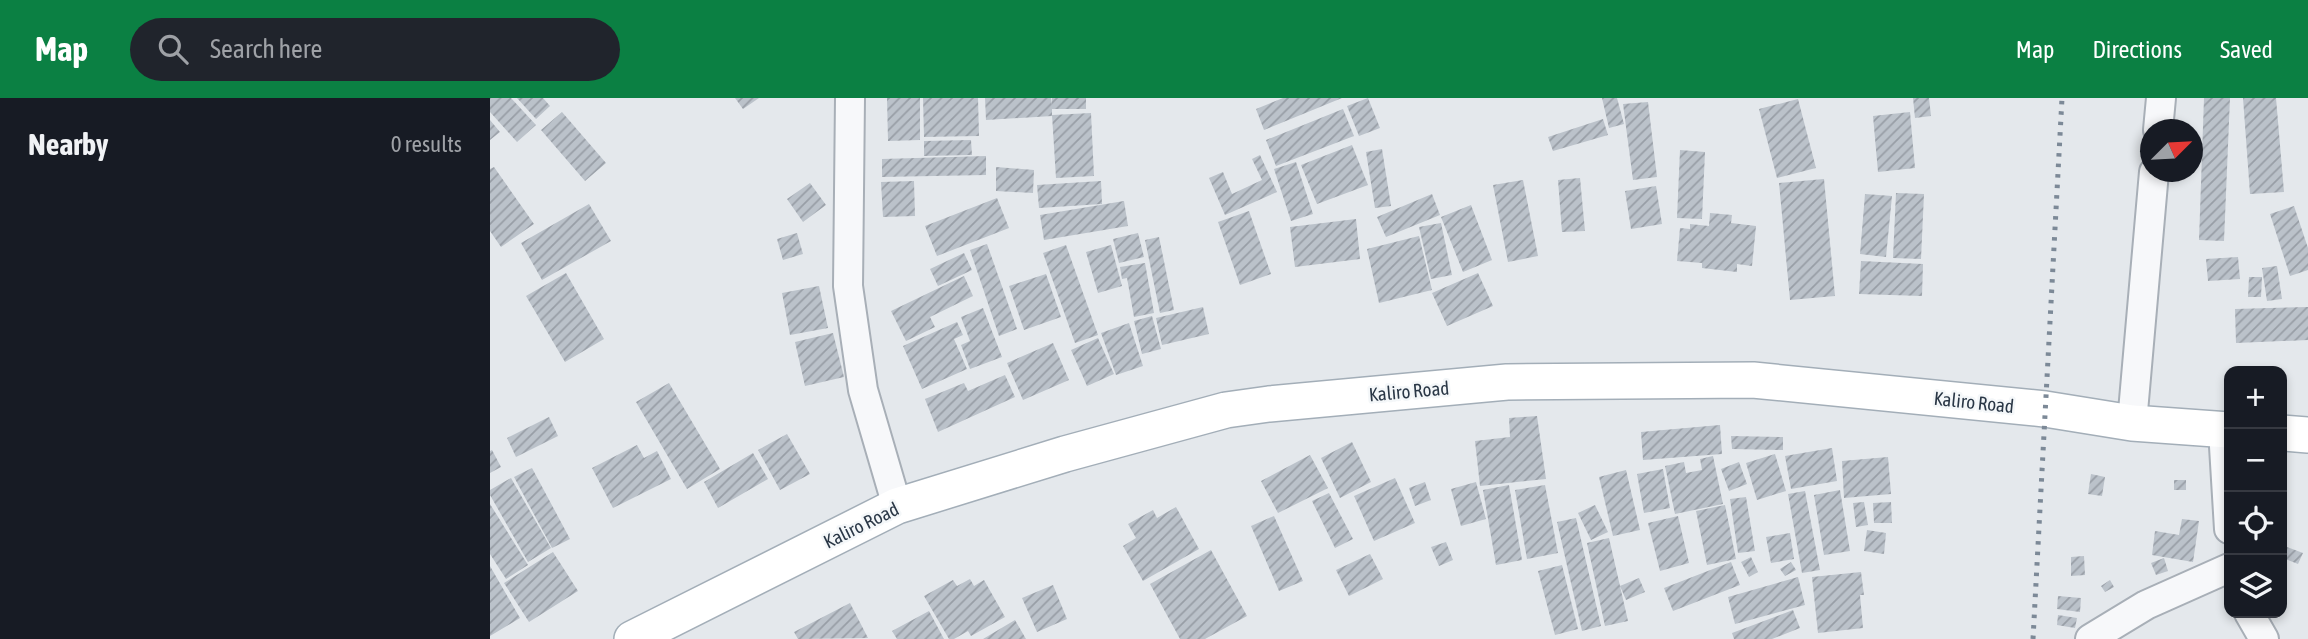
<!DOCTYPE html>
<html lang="en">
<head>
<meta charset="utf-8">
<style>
  body { margin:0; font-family:"Asap Condensed",sans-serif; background:#20242c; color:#f1f3f6 }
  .controls { position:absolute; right:21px; bottom:21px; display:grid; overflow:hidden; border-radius:14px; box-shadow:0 4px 10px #0003 }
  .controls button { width:63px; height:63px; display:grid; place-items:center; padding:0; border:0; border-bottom:2px solid #363941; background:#171b24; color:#f1f3f6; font:35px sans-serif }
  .compass { position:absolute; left:1650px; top:21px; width:63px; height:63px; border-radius:50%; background:#171b24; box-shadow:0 4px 10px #0003; rotate:66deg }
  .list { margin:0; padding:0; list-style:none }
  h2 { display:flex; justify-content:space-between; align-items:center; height:91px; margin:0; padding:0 28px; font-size:30px }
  h2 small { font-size:23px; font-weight:400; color:#9ea1a6 }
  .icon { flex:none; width:38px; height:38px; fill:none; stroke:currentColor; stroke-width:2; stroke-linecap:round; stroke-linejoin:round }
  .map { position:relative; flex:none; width:1818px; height:541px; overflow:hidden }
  header { display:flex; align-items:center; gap:42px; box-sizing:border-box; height:98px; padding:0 35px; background:#0b8043; color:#fff }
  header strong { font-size:33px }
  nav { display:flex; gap:38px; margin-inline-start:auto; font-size:24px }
  .search { width:490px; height:63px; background:#20242c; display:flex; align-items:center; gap:18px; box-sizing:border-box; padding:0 24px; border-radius:38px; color:#9ea1a6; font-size:26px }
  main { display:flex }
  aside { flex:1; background:#171b24 }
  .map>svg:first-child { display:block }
</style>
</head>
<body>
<header>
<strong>Map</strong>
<div class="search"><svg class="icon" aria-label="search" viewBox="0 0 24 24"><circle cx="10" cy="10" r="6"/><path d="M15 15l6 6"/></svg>Search here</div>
<nav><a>Map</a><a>Directions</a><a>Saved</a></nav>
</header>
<main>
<aside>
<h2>Nearby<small>0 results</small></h2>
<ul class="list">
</ul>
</aside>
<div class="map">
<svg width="1818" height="541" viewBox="0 0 1818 541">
  <defs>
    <pattern id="building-hatch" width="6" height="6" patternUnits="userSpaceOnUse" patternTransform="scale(1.75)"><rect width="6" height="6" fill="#bbc2ca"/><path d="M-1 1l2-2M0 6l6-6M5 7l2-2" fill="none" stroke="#989ea6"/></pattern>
  </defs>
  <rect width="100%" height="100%" fill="#e4e8ec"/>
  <path fill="url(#building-hatch)" d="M0 0H21L46 27 27 44 0 14Z
    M27 0H53L60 8 46 21Z
    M245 0H269L253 11Z
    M397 0H430V42L398 43Z
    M433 0H488L489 38 434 39Z
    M495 0H561L562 7V0H596V11H562V18L496 22Z
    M793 0H852L774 32 766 11Z
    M878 0 890 30 869 38 857 8Z
    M1112 0H1127L1134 26 1119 30Z
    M1423 0H1439L1441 18 1425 20Z
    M1714 0H1740L1734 143 1709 142Z
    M1753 0H1786L1794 94 1760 96Z
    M1308 1 1326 70 1287 80 1269 11Z
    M1158 4 1167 79 1143 82 1133 6Z
    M853 11 864 38 786 68 776 42Z
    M72 14 116 65 95 83 51 32Z
    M1420 14 1425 70 1388 74 1383 18Z
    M601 15 604 78 566 80 562 17Z
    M1113 21 1118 37 1063 53 1058 39Z
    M0 22 10 34 0 42Z
    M481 42 482 57 434 58V43Z
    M862 47 878 87 827 106 811 67Z
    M892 51 901 108 885 110 876 54Z
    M1190 52 1215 54 1212 121 1187 120Z
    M770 57 787 94 735 117 719 80 733 74 742 96 772 82 762 61Z
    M496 58V77L392 79V61Z
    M806 64 823 116 801 123 784 71Z
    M4 69 44 126 11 149 0 133V71Z
    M506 69 544 72 543 95 506 93Z
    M1090 80 1095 133 1072 134 1068 82Z
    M1334 81 1345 198 1300 202 1289 85Z
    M1033 82 1048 158 1018 164 1003 87Z
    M424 83 425 118 393 119 391 84Z
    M611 83 612 106 549 110 547 87Z
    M320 85 336 107 313 124 297 101Z
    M1166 88 1172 126 1141 131 1135 93Z
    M1406 95 1434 96 1431 161 1403 160Z
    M942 96 950 117 896 139 887 119Z
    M1375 96 1402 98 1396 159 1370 156Z
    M507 100 519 130 447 158 435 128Z
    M634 103 638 128 554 142 550 117Z
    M99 106 121 143 52 182 31 145Z
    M981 107 1002 162 973 174 951 119Z
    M1804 108 1818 150V172L1800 178 1780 116Z
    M759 113 781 176 750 187 728 124Z
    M1220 115 1242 117 1241 125 1266 128 1262 168 1247 166V174L1212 170V165L1187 163 1190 130 1200 131V126L1219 128Z
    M866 121 870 161 805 169 800 129Z
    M951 125 962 177 941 181 929 129Z
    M307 135 313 156 293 162 287 141Z
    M648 135 654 159 629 165 623 141Z
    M929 138 942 192 889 205 877 151Z
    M669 139 684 212 670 215 655 142Z
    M497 146 527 231 509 238 480 152Z
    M576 147 608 237 585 245 553 155Z
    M621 147 632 188 608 195 596 154Z
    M474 155 482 172 448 188 440 171Z
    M1748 159 1750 181 1718 183 1716 161Z
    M1371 163 1433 166 1432 198 1369 196Z
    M655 165 664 215 644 219 637 180 632 181 630 169Z
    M1787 168 1792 201 1777 203 1772 170Z
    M76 175 114 241 75 264 36 198Z
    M988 175 1003 208 957 228 942 195Z
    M556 176 571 219 534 232 519 188Z
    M474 178 483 198 440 219 445 229 416 243 401 213Z
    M1759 179H1772L1771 199H1758Z
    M329 188 338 230 300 237 292 195Z
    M713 209 719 236 672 247 666 220Z
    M1818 209V242L1746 245 1745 211Z
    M493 210 512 259 480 271 471 247 480 243 471 219Z
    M662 218 671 251 652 256 644 223Z
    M467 224 473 237 464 241 477 271 432 291 413 248Z
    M639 225 653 268 626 277 611 235Z
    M343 235 354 279 315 288 305 244Z
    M608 240 624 276 597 288 581 252Z
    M563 245 579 282 533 302 517 265Z
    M515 277 525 299 448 334 435 301 474 285 478 293Z
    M179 285 230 371 197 391 146 304Z
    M1047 318 1056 381 990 388 985 343 1020 339 1019 320Z
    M59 319 68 338 26 359 17 340Z
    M1230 327 1232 356 1153 362 1151 334Z
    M297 336 320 376 290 392 268 352Z
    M1241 338 1293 339V352L1242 351Z
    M862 344 881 384 850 400 831 360Z
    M147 347 154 360 167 353 181 381 123 410 102 370Z
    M1342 350 1347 383 1301 391 1295 358Z
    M2 352 11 369 0 375V353Z
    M263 355 278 381 228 410 214 384Z
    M1285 356 1296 393 1267 402 1256 365Z
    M820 357 838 390 788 415 771 383Z
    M1223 358 1233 406 1185 416 1175 368 1194 364 1196 375 1212 372 1210 361Z
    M1398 359 1401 396 1354 400 1352 363Z
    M1249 364 1257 386 1239 393 1231 371Z
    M42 370 80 441 62 450 24 379Z
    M1173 371 1180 410 1154 415 1147 376Z
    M1136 372 1150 432 1123 438 1109 379Z
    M1601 376 1615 379 1612 398 1598 396Z
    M21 380 61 450 38 464 0 397V392Z
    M905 380 925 425 884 443 864 398Z
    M1684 382H1696V392H1684Z
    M935 384 941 402 925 408 919 390Z
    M986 384 996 421 971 428 961 391Z
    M1019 387 1032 462 1006 467 993 392Z
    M1055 387 1068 455 1037 461 1025 392Z
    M1350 392 1360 453 1334 457 1324 397Z
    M1315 393 1330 472 1312 475 1298 396Z
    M839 395 863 441 845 450 822 403Z
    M1256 399 1265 453 1248 455 1240 401Z
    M1374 404 1378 427 1366 429 1363 405Z
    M1401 404 1402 425H1384L1383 405Z
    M0 406 38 467 16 481 0 456Z
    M1105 407 1118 434 1101 442 1088 415Z
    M1235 407 1246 461 1217 467 1206 413Z
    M686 409 709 451 653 483 633 448 646 440 638 426 663 412 667 420Z
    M784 418 813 483 789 493 761 428Z
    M1188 418 1199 465 1170 473 1158 425Z
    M1086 420 1111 528 1092 533 1067 424Z
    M1692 421 1709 423 1703 464 1662 457 1665 433 1689 437Z
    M1377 432 1396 435 1394 456 1374 453Z
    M1300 435 1304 461 1281 465 1276 439Z
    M1119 440 1138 523 1115 528 1097 445Z
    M956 444 963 462 949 468 941 449Z
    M1797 449 1813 455 1808 466 1793 460Z
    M721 452 757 518 715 541H690L660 486Z
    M63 454 88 493 39 524 14 485Z
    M880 456 893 481 859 498 846 472Z
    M1594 458 1595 477 1581 478V459Z
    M1261 459 1268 474 1259 479 1251 464Z
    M1674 460 1678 473 1666 477 1661 465Z
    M1241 464 1250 487 1183 513 1174 490Z
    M1301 464 1306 472 1295 478 1290 471Z
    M1072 467 1088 531 1065 537 1048 473Z
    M0 468 30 520 0 538Z
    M1371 474 1374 497H1370L1373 530 1328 535 1322 479Z
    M1308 479 1315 507 1245 526 1238 499Z
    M1149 480 1155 494 1136 502 1130 488Z
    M480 481 484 488 494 482 515 519 481 538 478 533 464 541H459L434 498 463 482 467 488Z
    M1620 482 1624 489 1615 494 1611 488Z
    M563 487 577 521 547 534 532 500Z
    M1568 498 1591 500 1590 514 1567 511Z
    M360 505 378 540 308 541 304 534Z
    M1303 512 1310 530 1282 541H1244L1242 535Z
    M439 513 454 541H407L402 533Z
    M1568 517 1587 520 1585 530 1567 527Z
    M525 522 536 541H493Z"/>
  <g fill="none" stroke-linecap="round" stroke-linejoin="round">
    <defs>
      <path id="minor" d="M360 0 358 188 373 292 407 408
        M1668 32 1671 0
        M1642 325 1664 74
        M1733 332 1739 431
        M1759 515 1774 541
        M1600 541 1656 507 1739 470"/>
      <path id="major" d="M1792 335 1818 337
        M142 541 407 408 575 356 736 312 779 306 1017 284 1263 282 1555 311 1642 325 1739 332"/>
    </defs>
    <use href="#minor" stroke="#a8afb7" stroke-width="32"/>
    <use href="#major" stroke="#a3aeb8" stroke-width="38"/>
    <use href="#minor" stroke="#f7f8fa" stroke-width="28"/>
    <use href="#major" stroke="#fff" stroke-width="35"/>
    <path stroke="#7c8997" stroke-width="5" stroke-dasharray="3.5 7" stroke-linecap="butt" d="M1543 541 1572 0"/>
  </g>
  <g text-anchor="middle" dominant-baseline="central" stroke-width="5" stroke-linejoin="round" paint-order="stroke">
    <g font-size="19" fill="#2a3746" stroke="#f4f7f9">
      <text transform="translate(919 293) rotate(-5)">Kaliro Road</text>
      <text transform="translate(1484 304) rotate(6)">Kaliro Road</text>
      <text transform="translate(371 427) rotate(-26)">Kaliro Road</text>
    </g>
  </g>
</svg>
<div class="controls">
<button>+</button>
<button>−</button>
<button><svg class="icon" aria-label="locate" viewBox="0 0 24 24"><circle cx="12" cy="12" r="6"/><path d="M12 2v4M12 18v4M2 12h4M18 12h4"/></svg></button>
<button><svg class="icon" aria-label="layers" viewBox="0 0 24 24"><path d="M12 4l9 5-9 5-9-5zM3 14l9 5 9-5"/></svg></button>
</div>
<svg class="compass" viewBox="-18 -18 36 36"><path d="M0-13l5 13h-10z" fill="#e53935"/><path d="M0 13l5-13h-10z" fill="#9ea1a6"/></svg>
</div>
</main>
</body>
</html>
